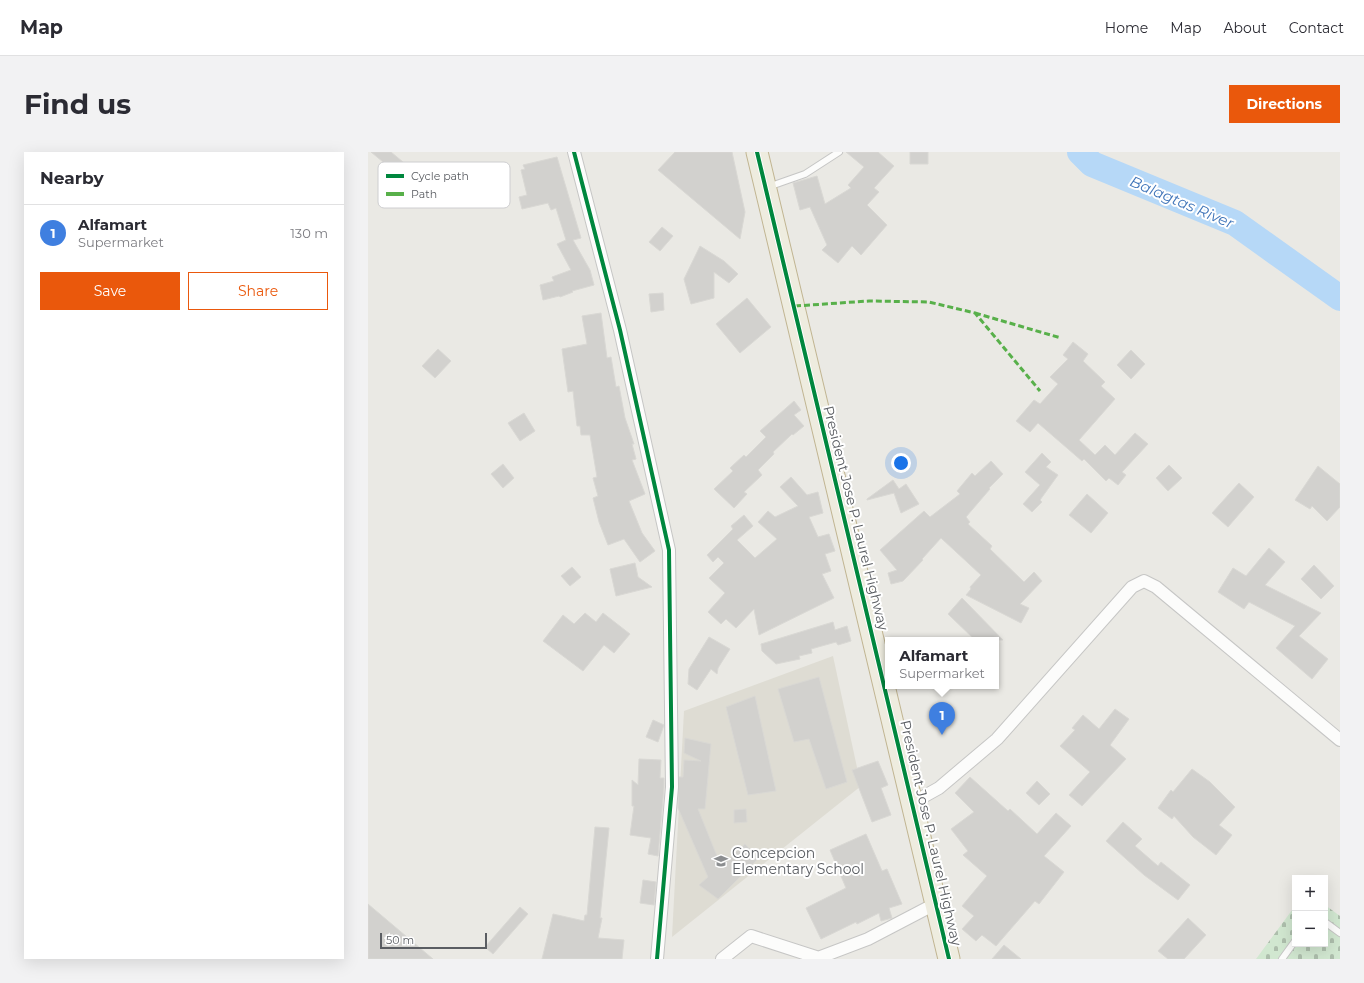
<!DOCTYPE html>
<html lang="en">
<head>
<meta charset="utf-8">
<style>
  body { margin:0; font-family:Montserrat,sans-serif; background:#f2f2f3; color:#2b2b33 }
  .controls { position:absolute; right:12px; bottom:12px; display:grid; overflow:hidden; border-radius:0px; box-shadow:0 4px 16px #0002 }
  .controls button { width:36px; height:36px; display:grid; place-items:center; padding:0; border:0; border-bottom:1px solid #e1e1e2; background:#fff; color:#2b2b33; font:20px sans-serif }
  .scale { position:absolute; left:12px; bottom:10px; width:107px; box-sizing:border-box; padding-left:4px; border:2px solid #5a5d62; border-top:0; font-size:11px; line-height:14px; white-space:nowrap; color:#5a5d62; -webkit-text-stroke:3px #fff; paint-order:stroke }
  .you { position:absolute; left:533px; top:311px; width:14px; height:14px; margin:-10px; border:3px solid #fff; border-radius:50%; background:#1a73e8; box-shadow:0 0 0 6px #1a73e833 }
  .badge { display:grid; place-items:center; width:26px; height:26px; border-radius:50%; background:#ea580c; color:#fff; font-size:13px; font-weight:700 }
  .pin { position:absolute; translate:-50% -33px; filter:drop-shadow(0 1px 2px #0008) }
  .pin::after { content:''; position:absolute; top:21px; width:14px; height:12px; background:inherit; clip-path:polygon(0 0,100% 0,50% 100%) }
  .popup { position:absolute; left:517px; top:485px; width:114px; height:52px; box-sizing:border-box; display:grid; place-content:center; border-radius:0px; background:#fff; filter:drop-shadow(0 1px 3px #0005); font-size:13px; white-space:nowrap; color:#7c7c81 }
  .popup b { font-size:15px; color:#2b2b33 }
  .popup::after { content:''; position:absolute; left:50%; top:100%; margin-left:-8px; border:8px solid transparent; border-top-color:#fff }
  .list { margin:0; padding:0; list-style:none }
  h2 { display:flex; justify-content:space-between; align-items:center; height:52px; margin:0; padding:0 16px; font-size:17px }
  h2 small { font-size:13px; font-weight:400; color:#7c7c81 }
  .list li { display:grid; grid-template-columns:26px 1fr auto; gap:12px; align-items:center; box-sizing:border-box; height:56px; padding:0 16px; border-top:1px solid #e1e1e2 }
  .list b { display:block; font-size:15px; white-space:nowrap }
  .list p { margin:0; font-size:13px; white-space:nowrap; color:#7c7c81 }
  .list em { font-size:13px; font-style:normal; color:#7c7c81 }
  .actions { display:flex; gap:8px; padding:12px 16px }
  .actions a { flex:1; padding:9px 0; border:1px solid #ea580c; border-radius:0px; text-align:center; font-size:14px; color:#ea580c }
  .actions .main { background:#ea580c; color:#fff }
  .map { position:relative; flex:none; width:972px; height:807px; overflow:hidden; border-radius:0px }
  header { display:flex; align-items:center; gap:24px; box-sizing:border-box; height:56px; padding:0 20px; background:#fff; border-bottom:1px solid #e1e1e2 }
  header strong { font-size:19px }
  nav { display:flex; gap:22px; margin-inline-start:auto; font-size:14px }
  .intro { display:flex; align-items:center; justify-content:space-between; box-sizing:border-box; height:96px; padding:0 24px }
  h1 { margin:0; font-size:28px }
  .button { padding:10px 18px; border-radius:0px; background:#ea580c; color:#fff; font-size:14px; font-weight:700 }
  main { display:flex; gap:24px; padding:0 24px }
  aside { flex:1; background:#fff; border-radius:0px; box-shadow:0 4px 16px #0002 }
  .map>svg:first-child { display:block }
</style>
</head>
<body>
<header>
<strong>Map</strong>
<nav><a>Home</a><a>Map</a><a>About</a><a>Contact</a></nav>
</header>
<div class="intro"><h1>Find us</h1><a class="button">Directions</a></div>
<main>
<aside>
<h2>Nearby<small></small></h2>
<ul class="list">
<li><span class="badge" style="background:#3f7fe0">1</span><div><b>Alfamart</b><p>Supermarket</p></div><em>130 m</em></li>
</ul>
<div class="actions"><a class="main">Save</a><a>Share</a></div>
</aside>
<div class="map">
<svg width="972" height="807" viewBox="0 0 972 807">
  <defs>
    <pattern id="cemetery-stones" width="16" height="16" patternUnits="userSpaceOnUse"><rect width="16" height="16" fill="#d1e7d0"/><path d="M2 7V4a2 2 0 0 1 4 0v3zM10 15v-3a2 2 0 0 1 4 0v3z" fill="#adbeac"/></pattern>
  </defs>
  <rect width="100%" height="100%" fill="#eae9e4"/>
  <path fill="#dedcd3" d="M465 504 493 634 304 785 316 559Z"/>
  <path fill="url(#cemetery-stones)" d="M957 753 972 764V807H888L927 754V792H957Z"/>
  <g fill="none" stroke-linecap="round" stroke-linejoin="round">
    <path stroke="#b6d8f7" stroke-width="26" d="M712 0 724 12 867 71 972 146"/>
  </g>
  <path fill="#d2d1ce" stroke="#d9d8d4" d="M3 0H23L41 15 29 29 17 19 21 15Z
    M307 0H364L377 60 372 87 290 18Z
    M478 0H510L526 14 506 36 511 40 499 53 519 73 493 103 484 94 470 111 454 98 459 93 442 55 432 58 425 31 449 24 457 52 483 36 480 33 496 15Z
    M542 0H560V12H542Z
    M189 5 213 86 205 88 222 118 226 133 204 139 205 140 192 145 191 144 175 148 172 133 186 129 184 125 203 118 189 92 198 88 188 56 183 58 180 51 154 57 151 45 159 43 153 18 157 17 155 13Z
    M294 75 305 84 292 99 281 90Z
    M332 94 356 109 370 122 361 131 346 120V146L323 152 316 127Z
    M295 141 296 158 283 160 281 142Z
    M379 146 403 175 372 201 348 172Z
    M233 161 239 206 243 205 248 235 251 234 257 266 266 292H264L268 307 264 308 277 342 261 349 274 381 287 399 272 410 256 387 240 393 231 370 225 346 230 344 225 326 229 325 222 283H213L212 274H209L205 239 200 240 194 197 219 192 214 164Z
    M705 190 720 202 715 209 737 230 733 234 747 247 711 288 727 303 737 293 747 303 767 281 780 292 754 320 758 323 750 333 741 326 738 329 716 307 714 309 670 271 662 280 648 269 666 248 672 252 690 232 682 225 700 207 695 203Z
    M70 197 83 209 67 226 54 214Z
    M763 198 777 212 763 227 749 213Z
    M426 249 433 258 426 263 436 274 425 283 424 282 405 300 406 302 390 318 394 323 376 340 379 342 366 356 346 337 365 319 362 316 376 303 378 305 398 285 392 279Z
    M156 261 167 279 152 289 140 271Z
    M674 301 683 310 678 315 690 323 672 348 674 350 664 360 655 352 672 333 657 320Z
    M623 309 635 322 621 336 622 337 598 365 602 370 600 372 624 394 622 397 656 430 666 420 674 429 652 452 661 456 653 471 598 443 603 437 602 435 613 423 573 386 554 407 555 408 535 429 523 432 520 421 529 418 512 398 556 359 562 365 592 342 589 339 604 321 607 324Z
    M135 312 146 326 135 336 123 322Z
    M801 313 814 326 800 339 788 326Z
    M950 314 972 332V355L959 369 944 354 942 357 927 348Z
    M423 325 439 343 450 340 455 361 441 365 450 385 461 382 467 399 457 402 463 419 454 422 466 446 391 483 386 457 368 476 358 467 353 472 340 460 357 441 341 426 356 411 350 405 345 410 339 403 365 377 363 374 376 363 385 374 369 388 387 406 409 387 390 370 400 359 407 365 430 354 412 335Z
    M525 328 531 337 538 332 551 352 533 361 526 341 499 348V347Z
    M871 331 886 345 860 375 844 361Z
    M719 342 740 361 723 381 701 363Z
    M901 396 917 410 897 433 953 461 931 484 960 507 944 527 908 496 927 474 881 450 876 457 850 440 865 416 878 424Z
    M267 411 270 425 284 435 248 444 242 417Z
    M946 413 966 434 953 447 933 427Z
    M204 415 213 425 202 434 193 424Z
    M594 446 635 488H607L580 462Z
    M217 461 228 470 235 461 262 482 246 501 236 493 215 519 175 489 195 463 206 472Z
    M465 470 467 478 479 474 483 489 470 493 468 490 443 497 444 501 431 504 432 507 408 512 394 499 393 492Z
    M341 485 362 497 350 516 349 522 343 517 329 538 320 532 321 517Z
    M451 525 479 630 458 637 441 587 426 590 410 537Z
    M387 544 408 639 380 643 358 555Z
    M747 557 761 567 742 593 758 607 714 654 701 643 722 620 692 594 707 578 704 576 715 563 731 577Z
    M285 568 296 573 290 590 278 585Z
    M317 586 343 592 337 657H330L353 714 377 692 391 706 350 747 331 733 340 725 310 656 311 625H315L316 608 333 609 316 601Z
    M271 607 293 608 292 626H296V635L290 704 280 702 283 686 262 683 266 654H264V628L270 633Z
    M510 609 520 633 513 636 523 663 504 670 484 618Z
    M824 617 842 630 867 655 851 673 864 683 848 703 825 685 806 664 804 667 790 656 803 638 805 640Z
    M602 625 640 659 642 657 669 682 688 661 703 674 676 704 696 720 671 752 667 749 628 794 614 783 608 789 594 777 606 764 594 754 619 724 595 703 600 699 583 677 606 660 587 641Z
    M669 629 682 642 671 653 658 641Z
    M378 657 379 670 366 671V658Z
    M755 670 774 687 767 694 790 714 793 710 822 733 810 748 776 723 738 689Z
    M227 675 241 676 232 766H234L230 786 256 788 254 807H174L185 762 216 769 217 763H219Z
    M498 682 514 719 519 717 534 752 521 756 524 766 513 769 511 761 489 772 488 770 453 787 438 756 478 736 462 698Z
    M275 728 288 730 286 753 272 751Z
    M0 752 65 807H0Z
    M152 755 160 762 125 802 117 795Z
    M820 766 838 783 816 807H800L790 799Z
    M636 793 653 807H624Z"/>
  <g fill="none" stroke-linecap="round" stroke-linejoin="round">
    <defs>
      <path id="lane" d="M400 35 437 22 471 0
        M957 770 972 781
        M914 807 927 789"/>
      <path id="street" d="M206 0 252 178 301 398 304 635 289 807
        M544 651 571 636 629 587 764 435 776 429 788 435 972 588
        M354 807 383 784 451 806
        M447 807 500 787 567 752"/>
      <path id="highway" d="M389 0 581 807"/>
    </defs>
    <use href="#lane" stroke="#c6c6c5" stroke-width="8"/>
    <use href="#street" stroke="#c6c6c5" stroke-width="14"/>
    <use href="#highway" stroke="#c1b592" stroke-width="23"/>
    <use href="#lane" stroke="#fcfcfb" stroke-width="6"/>
    <use href="#street" stroke="#fcfcfb" stroke-width="12"/>
    <use href="#highway" stroke="#eeecdf" stroke-width="21"/>
    <path stroke="#58b04a" stroke-width="3" stroke-dasharray="6 3" stroke-linecap="butt" d="M427 154 501 149 561 150 607 161 672 239
      M607 161 693 186"/>
    <defs>
      <path id="cycleway" d="M206 0 252 178 301 398 304 635 289 807
        M389 0 581 807"/>
    </defs>
    <use href="#cycleway" stroke="#fff" stroke-width="6"/>
    <use href="#cycleway" stroke="#00873e" stroke-width="4"/>
  </g>
  <defs>
    <symbol id="school-bare" viewBox="-9 -9 18 18"><path d="M0-5L7-2L0 1L-7-2ZM-4 1L0 2.5L4 1V4Q0 6-4 4Z" fill="#8c8e90" stroke="#fff" stroke-width="2.5" paint-order="stroke"/></symbol>
  </defs>
  <g fill-rule="evenodd">
    <use href="#school-bare" x="343" y="699" width="20" height="20"/>
  </g>
  <g text-anchor="middle" dominant-baseline="central" stroke-width="4" stroke-linejoin="round" paint-order="stroke">
    <g font-size="14" fill="#5a5d62" stroke="#fff">
      <text transform="translate(488 366) rotate(76)">President Jose P. Laurel Highway</text>
      <text transform="translate(563 681) rotate(77)">President Jose P. Laurel Highway</text>
    </g>
    <g font-size="14" fill="#5a5d62" stroke="#fff" text-anchor="start">
      <text x="364" y="701">Concepcion<tspan x="364" dy="16">Elementary School</tspan></text>
    </g>
    <g font-size="15" font-style="italic" fill="#4075b9" stroke="#fff">
      <text transform="translate(814 50) rotate(23)">Balagtas River</text>
    </g>
  </g>
  <rect x="10" y="10" width="132" height="46" rx="6" fill="#fff" stroke="#ceced0" stroke-width="1"/>
  <rect x="18" y="22" width="18" height="4" fill="#00873e"/>
  <rect x="18" y="40" width="18" height="4" fill="#58b04a"/>
  <g font-size="11" fill="#5a5d62">
    <text x="43" y="28">Cycle path</text>
    <text x="43" y="46">Path</text>
  </g>
</svg>
<div class="controls">
<button>+</button>
<button>−</button>
</div>
<div class="scale">50 m</div>
<div class="you"></div>
<div class="pin badge" style="left:574px;top:583px;background:#3f7fe0">1</div>
<div class="popup"><b>Alfamart</b>Supermarket</div>
</div>
</main>
</body>
</html>
